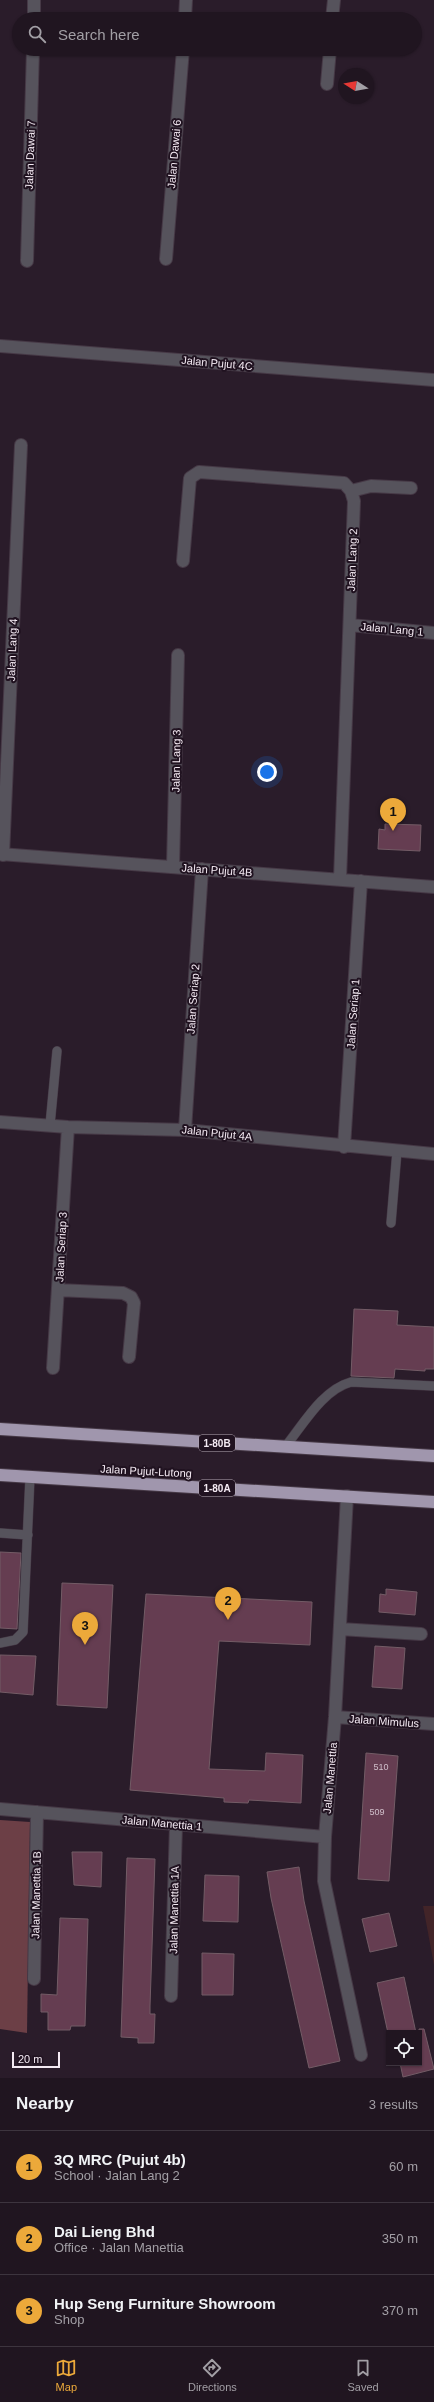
<!DOCTYPE html>
<html lang="en">
<head>
<meta charset="utf-8">
<style>
  body { margin:0; font-family:Helvetica,sans-serif; background:#2d222d; color:#f1f3f6 }
  .controls { position:absolute; right:12px; bottom:12px; display:grid; overflow:hidden; border-radius:0px; box-shadow:0 1px 3px #0004 }
  .controls button { width:36px; height:36px; display:grid; place-items:center; padding:0; border:0; border-bottom:1px solid #3d343e; background:#201520; color:#f1f3f6; font:20px sans-serif }
  .compass { position:absolute; left:338px; top:68px; width:36px; height:36px; border-radius:50%; background:#201520; box-shadow:0 1px 3px #0004; rotate:281deg }
  .scale { position:absolute; left:12px; bottom:10px; width:48px; box-sizing:border-box; padding-left:4px; border:2px solid #f4eaf3; border-top:0; font-size:11px; line-height:14px; white-space:nowrap; color:#f4eaf3; -webkit-text-stroke:3px #201220; paint-order:stroke }
  .you { position:absolute; left:267px; top:772px; width:14px; height:14px; margin:-10px; border:3px solid #fff; border-radius:50%; background:#1a73e8; box-shadow:0 0 0 6px #1a73e833 }
  .badge { display:grid; place-items:center; width:26px; height:26px; border-radius:50%; background:#eca93a; color:#111; font-size:13px; font-weight:700 }
  .pin { position:absolute; translate:-50% -33px; filter:drop-shadow(0 1px 2px #0008) }
  .pin::after { content:''; position:absolute; top:21px; width:14px; height:12px; background:inherit; clip-path:polygon(0 0,100% 0,50% 100%) }
  .list { margin:0; padding:0; list-style:none }
  h2 { display:flex; justify-content:space-between; align-items:center; height:52px; margin:0; padding:0 16px; font-size:17px }
  h2 small { font-size:13px; font-weight:400; color:#a29fa5 }
  .list li { display:grid; grid-template-columns:26px 1fr auto; gap:12px; align-items:center; box-sizing:border-box; height:72px; padding:0 16px; border-top:1px solid #3d343e }
  .list b { display:block; font-size:15px; white-space:nowrap }
  .list p { margin:0; font-size:13px; white-space:nowrap; color:#a29fa5 }
  .list em { font-size:13px; font-style:normal; color:#a29fa5 }
  .icon { flex:none; width:22px; height:22px; fill:none; stroke:currentColor; stroke-width:2; stroke-linecap:round; stroke-linejoin:round }
  .map { position:relative; flex:none; width:434px; height:2078px; overflow:hidden }
  .search { position:absolute; background:#201520; box-shadow:0 1px 3px #0004; left:12px; right:12px; top:12px; height:44px; display:flex; align-items:center; gap:10px; box-sizing:border-box; padding:0 14px; border-radius:22px; color:#a29fa5; font-size:15px }
  .sheet { height:268px; background:#201520 }
  nav { display:flex; justify-content:space-around; align-items:center; box-sizing:border-box; height:56px; border-top:1px solid #3d343e; background:#201520; font-size:11px; color:#a29fa5 }
  nav a { display:grid; justify-items:center; gap:2px }
  nav .on { color:#eca93a }
  .map>svg:first-child { display:block }
</style>
</head>
<body>
<div class="map">
<svg width="434" height="2078" viewBox="0 0 434 2078">
  <rect width="100%" height="100%" fill="#2a1c2a"/>
  <path fill="#422428" d="M423 1906H434V1965Z"/>
  <path fill="#6c3f46" d="M0 1820 30 1822 27 2033 0 2029Z"/>
  <path fill="#653d51" stroke="#735c66" d="M385 824 421 825 420 851 378 849 379 829 385 830Z
    M354 1309 398 1311 397 1325 434 1327V1369H425V1371L395 1369 394 1378 351 1376Z
    M0 1552 21 1553 17 1629 0 1628Z
    M62 1583 113 1585 107 1708 57 1705Z
    M386 1589 417 1592 415 1615 379 1612 380 1594 386 1595Z
    M146 1594 312 1602 310 1645 219 1641 209 1769 265 1771 266 1753 303 1755 301 1803 249 1800 248 1803 224 1802V1798L130 1790Z
    M375 1646 405 1648 402 1689 372 1687Z
    M0 1655 36 1656 33 1695 0 1692Z
    M366 1753 398 1756 389 1881 358 1879Z
    M72 1852H102L101 1887 74 1885Z
    M127 1858 155 1859 150 2006V2014H155L154 2043H138V2038L121 2037Z
    M299 1867 304 1901 340 2061 309 2068 271 1898 267 1872Z
    M205 1875 239 1876 238 1922 203 1921Z
    M389 1913 397 1946 370 1952 362 1919Z
    M60 1918 88 1919 85 2026H71L70 2030H48V2012H41V1994L57 1995Z
    M202 1953 234 1954 233 1995H202Z
    M404 1977 416 2033H388L377 1983Z
    M419 2029H424L434 2069 403 2077 400 2063H419Z"/>
  <g fill="none" stroke-linecap="round" stroke-linejoin="round">
    <defs>
      <path id="lane" d="M50 1125 57 1051
        M391 1223 397 1151
        M285 1447C303 1425 322 1390 351 1382L434 1386
        M0 1533 28 1535
        M0 1643 15 1640 23 1632 30 1477"/>
      <path id="street" d="M34 19V0
        M185 19 186 0
        M332 19 334 0
        M327 84 330 49
        M166 259 183 49
        M27 261 33 49
        M0 346 434 380
        M351 491 371 486 411 488
        M183 561 190 478 199 472 344 483 351 491 354 501 340 879
        M350 625 434 633
        M0 854 434 887
        M3 855 21 445
        M173 867 178 655
        M0 1122 68 1127 185 1130 434 1154
        M185 1130 202 869
        M344 1147 361 881
        M58 1290 123 1293 131 1297 134 1303 129 1357
        M53 1368 68 1127
        M347 1496 335 1717 325 1837 324 1881 361 2055
        M340 1629 421 1634
        M335 1717 434 1724
        M0 1809 325 1837
        M34 1979 37 1812
        M171 1996 176 1825"/>
      <path id="highway" d="M0 1429 434 1456
        M0 1475 434 1502"/>
    </defs>
    <use href="#lane" stroke="#463946" stroke-width="10"/>
    <use href="#street" stroke="#463946" stroke-width="14"/>
    <use href="#highway" stroke="#463946" stroke-width="14"/>
    <use href="#lane" stroke="#56535c" stroke-width="9"/>
    <use href="#street" stroke="#56535c" stroke-width="12"/>
    <use href="#highway" stroke="#a096ad" stroke-width="12"/>
  </g>
  <g text-anchor="middle" dominant-baseline="central" stroke-width="4" stroke-linejoin="round" paint-order="stroke">
    <g font-size="9" fill="#d0bfca">
      <text x="381" y="1767">510</text>
      <text x="377" y="1812">509</text>
    </g>
    <g fill="#201220" stroke="#b4a9b4" stroke-width="1">
      <rect x="199" y="1435" width="36" height="16" rx="3"/>
      <rect x="199" y="1480" width="36" height="16" rx="3"/>
    </g>
    <g font-size="10" font-weight="bold" fill="#f4eaf3">
      <text x="217" y="1443">1-80B</text>
      <text x="217" y="1488">1-80A</text>
    </g>
    <g font-size="11" fill="#f4eaf3" stroke="#201220">
      <text transform="translate(174 154) rotate(-85)">Jalan Dawai 6</text>
      <text transform="translate(30 155) rotate(-88)">Jalan Dawai 7</text>
      <text transform="translate(217 363) rotate(5)">Jalan Pujut 4C</text>
      <text transform="translate(352 560) rotate(-88)">Jalan Lang 2</text>
      <text transform="translate(392 629) rotate(5)">Jalan Lang 1</text>
      <text transform="translate(12 650) rotate(-88)">Jalan Lang 4</text>
      <text transform="translate(176 761) rotate(-89)">Jalan Lang 3</text>
      <text transform="translate(217 870) rotate(4)">Jalan Pujut 4B</text>
      <text transform="translate(193 999) rotate(-86)">Jalan Seriap 2</text>
      <text transform="translate(353 1014) rotate(-86)">Jalan Seriap 1</text>
      <text transform="translate(217 1133) rotate(6)">Jalan Pujut 4A</text>
      <text transform="translate(61 1247) rotate(-87)">Jalan Seriap 3</text>
      <text transform="translate(146 1471) rotate(3)">Jalan Pujut-Lutong</text>
      <text transform="translate(384 1721) rotate(4)">Jalan Mimulus</text>
      <text transform="translate(330 1778) rotate(-85)">Jalan Manettia</text>
      <text transform="translate(162 1823) rotate(5)">Jalan Manettia 1</text>
      <text transform="translate(36 1895) rotate(-89)">Jalan Manettia 1B</text>
      <text transform="translate(174 1910) rotate(-89)">Jalan Manettia 1A</text>
    </g>
  </g>
</svg>
<div class="controls">
<button><svg class="icon" aria-label="locate" viewBox="0 0 24 24"><circle cx="12" cy="12" r="6"/><path d="M12 2v4M12 18v4M2 12h4M18 12h4"/></svg></button>
</div>
<svg class="compass" viewBox="-18 -18 36 36"><path d="M0-13l5 13h-10z" fill="#e53935"/><path d="M0 13l5-13h-10z" fill="#a29fa5"/></svg>
<div class="scale">20 m</div>
<div class="you"></div>
<div class="pin badge" style="left:393px;top:831px">1</div>
<div class="pin badge" style="left:228px;top:1620px">2</div>
<div class="pin badge" style="left:85px;top:1645px">3</div>
<div class="search"><svg class="icon" aria-label="search" viewBox="0 0 24 24"><circle cx="10" cy="10" r="6"/><path d="M15 15l6 6"/></svg>Search here</div>
</div>
<section class="sheet">
<h2>Nearby<small>3 results</small></h2>
<ul class="list">
<li><span class="badge">1</span><div><b>3Q MRC (Pujut 4b)</b><p>School · Jalan Lang 2</p></div><em>60 m</em></li>
<li><span class="badge">2</span><div><b>Dai Lieng Bhd</b><p>Office · Jalan Manettia</p></div><em>350 m</em></li>
<li><span class="badge">3</span><div><b>Hup Seng Furniture Showroom</b><p>Shop</p></div><em>370 m</em></li>
</ul>
</section>
<nav>
<a class="on"><svg class="icon" aria-label="map" viewBox="0 0 24 24"><path d="M3 6l6-2 6 2 6-2v14l-6 2-6-2-6 2zM9 4v14M15 6v14"/></svg>Map</a>
<a><svg class="icon" aria-label="directions" viewBox="0 0 24 24"><path d="M12 3l9 9-9 9-9-9zM9 14v-3h6M13 9l2 2-2 2"/></svg>Directions</a>
<a><svg class="icon" aria-label="saved" viewBox="0 0 24 24"><path d="M7 4h10v16l-5-4-5 4z"/></svg>Saved</a>
</nav>
</body>
</html>
